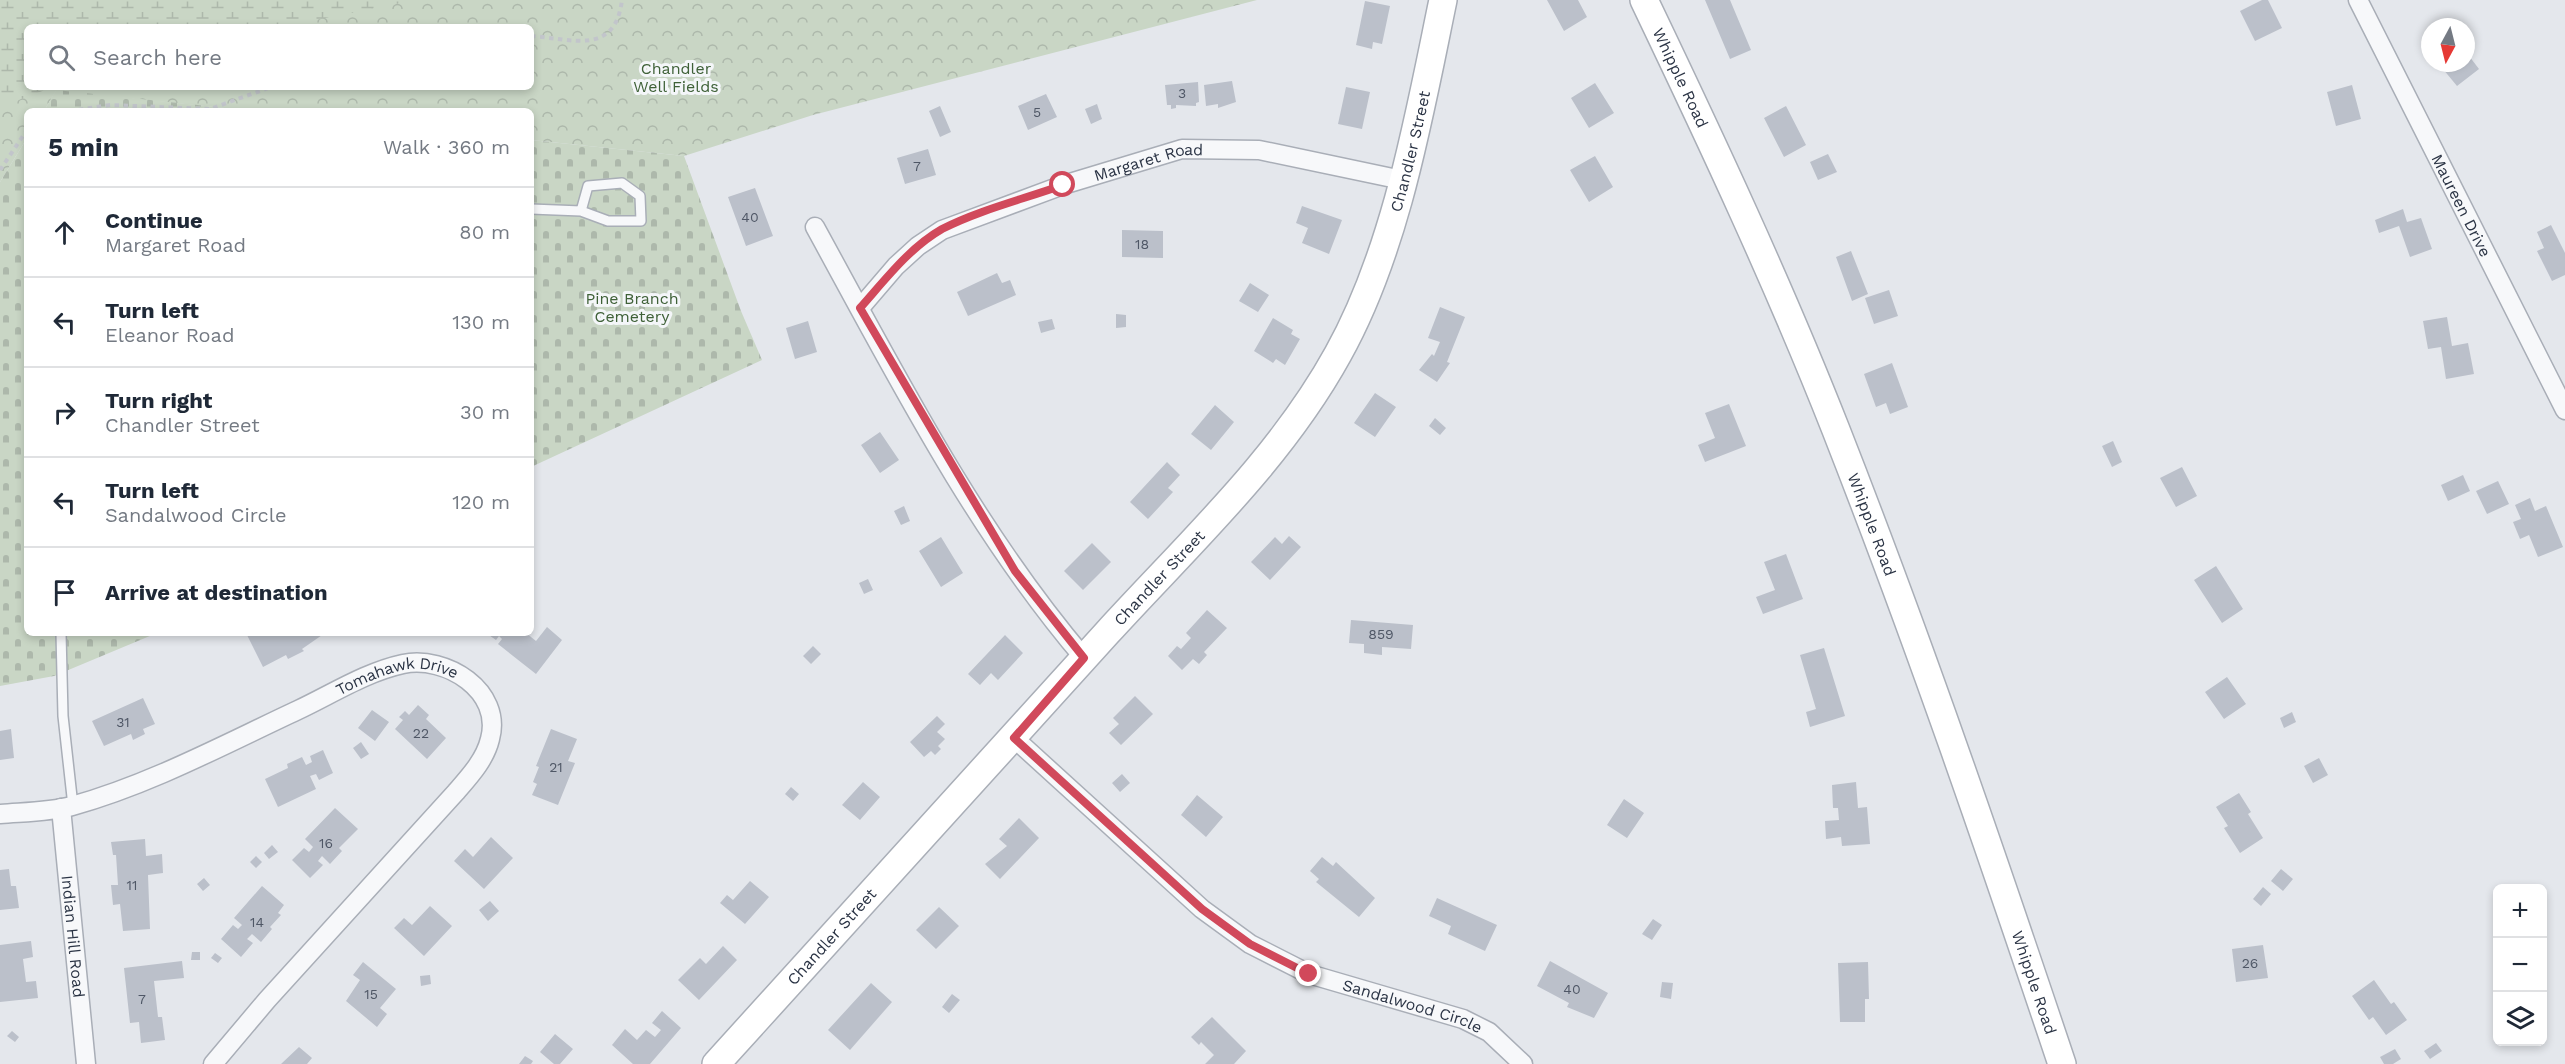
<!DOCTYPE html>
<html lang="en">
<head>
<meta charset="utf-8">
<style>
  body { margin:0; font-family:"Work Sans",sans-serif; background:#f6f6f7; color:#1f2937 }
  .controls { position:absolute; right:18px; bottom:18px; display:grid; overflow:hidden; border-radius:9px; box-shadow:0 3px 9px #0003 }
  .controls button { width:54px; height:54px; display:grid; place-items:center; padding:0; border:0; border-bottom:2px solid #e0e1e3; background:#fff; color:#1f2937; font:30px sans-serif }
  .compass { position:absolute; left:2421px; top:18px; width:54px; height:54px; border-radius:50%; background:#fff; box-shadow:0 3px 9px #0003; rotate:187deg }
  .stop { position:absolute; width:18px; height:18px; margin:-14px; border:4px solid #d1495b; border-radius:50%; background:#fff }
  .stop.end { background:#d1495b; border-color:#fff; box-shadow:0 2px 6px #0008 }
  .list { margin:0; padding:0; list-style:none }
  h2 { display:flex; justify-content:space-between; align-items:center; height:78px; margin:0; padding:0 24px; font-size:26px }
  h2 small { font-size:20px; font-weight:400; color:#747a83 }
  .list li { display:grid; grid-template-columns:39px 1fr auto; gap:18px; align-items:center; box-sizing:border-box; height:90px; padding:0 24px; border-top:2px solid #e0e1e3 }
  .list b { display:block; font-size:22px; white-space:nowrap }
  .list p { margin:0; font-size:20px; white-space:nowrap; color:#747a83 }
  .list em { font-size:20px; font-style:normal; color:#747a83 }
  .icon { flex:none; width:33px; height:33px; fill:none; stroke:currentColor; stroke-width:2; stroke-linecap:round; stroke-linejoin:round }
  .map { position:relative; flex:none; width:2565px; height:1064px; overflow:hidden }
  .search { position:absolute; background:#fff; box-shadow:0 3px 9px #0003; left:24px; top:24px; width:510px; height:66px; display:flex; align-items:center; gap:15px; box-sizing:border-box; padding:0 21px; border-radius:9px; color:#747a83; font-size:22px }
  .panel { position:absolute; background:#fff; box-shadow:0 3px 9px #0003; left:24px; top:108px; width:510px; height:528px; border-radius:9px }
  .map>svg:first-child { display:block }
</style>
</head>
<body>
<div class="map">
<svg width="2565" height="1064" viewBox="0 0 2565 1064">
  <defs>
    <pattern id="forest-crowns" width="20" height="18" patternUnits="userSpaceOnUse" patternTransform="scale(1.5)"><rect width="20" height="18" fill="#c9d6c5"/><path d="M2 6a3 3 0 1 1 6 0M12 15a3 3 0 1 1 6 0" fill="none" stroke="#adb8ab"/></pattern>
    <pattern id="wetland-marsh" width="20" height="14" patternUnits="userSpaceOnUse" patternTransform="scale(1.5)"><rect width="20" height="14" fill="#c9d6c5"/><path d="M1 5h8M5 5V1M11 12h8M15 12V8" fill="none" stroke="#adb8ab"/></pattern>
    <pattern id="cemetery-stones" width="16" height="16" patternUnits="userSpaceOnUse" patternTransform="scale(1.5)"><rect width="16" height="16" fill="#c9d6c5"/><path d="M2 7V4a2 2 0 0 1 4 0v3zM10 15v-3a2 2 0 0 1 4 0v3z" fill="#adb8ab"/></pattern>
  </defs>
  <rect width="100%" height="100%" fill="#e4e7ec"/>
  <path fill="url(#forest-crowns)" fill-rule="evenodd" d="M0 0H1257L813 115 684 156 531 140V111H254L56 91 44 111H27V138L0 182ZM27 27H531V87H27Z"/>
  <path fill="url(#wetland-marsh)" d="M0 0H416L280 27H27V87H53L0 107Z"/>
  <path fill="url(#cemetery-stones)" d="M56 90 254 111H44Z
    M27 138V633H157L54 676 0 686V182Z
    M531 140 684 156 741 311 762 360 531 467Z"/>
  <path fill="#bbc0ca" d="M1547 0H1578L1587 17 1564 31Z
    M1705 0H1730L1751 50 1730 59Z
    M2262 0H2268L2282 28 2255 41 2240 11Z
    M1365 1 1390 6 1382 44 1373 42 1372 49 1356 45Z
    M2466 52 2479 69 2457 86 2438 63H2466Z
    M1232 81 1236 102 1218 108V104L1206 106 1204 85Z
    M1198 82 1199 102 1196 103V106L1176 105V108L1171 109V105H1167L1165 85Z
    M1595 83 1614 113 1589 128 1571 98Z
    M2352 85 2361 119 2336 126 2327 92Z
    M1346 87 1370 92 1362 129 1338 124Z
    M1046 94 1057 117 1028 130 1018 106Z
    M1097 104 1102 119 1091 124 1085 109Z
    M940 106 951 132 940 137 929 111Z
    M1786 106 1806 145 1784 157 1764 118Z
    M928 149 936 175 905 184 897 158Z
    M1828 154 1837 172 1818 180 1810 162Z
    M1595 156 1613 187 1589 202 1570 170Z
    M755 188 773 236 746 246 728 197Z
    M1302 206 1342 220 1329 254 1302 243 1308 228 1296 223Z
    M2403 209 2407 222 2421 218 2432 249 2410 257 2399 226 2379 233 2375 220Z
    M2551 225 2565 253V275L2552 281 2537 251 2544 248 2537 232Z
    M1122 230 1163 231V258L1122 257Z
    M1851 251 1868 294 1852 301 1836 257Z
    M997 273 1002 283 1010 280 1016 295 968 316 957 292Z
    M1250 283 1269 295 1258 312 1239 301Z
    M1889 290 1898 316 1874 324 1865 298Z
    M1440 307 1465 317 1447 362 1450 363 1437 382 1419 370 1432 354 1434 356 1440 342 1428 338Z
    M1116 314 1126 315V327L1116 328Z
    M2447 317 2452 346 2468 343 2474 374 2446 379 2441 347 2428 349 2423 321Z
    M1273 318 1293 330 1291 334 1300 339 1285 365 1276 359 1273 363 1254 351Z
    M1052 319 1055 329 1041 333 1038 322Z
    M808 321 817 352 795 359 786 328Z
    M1892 363 1908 407 1890 414 1886 403 1876 407 1864 374Z
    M1375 393 1396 407 1375 437 1354 423Z
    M1729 404 1746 446 1705 462 1698 445 1715 438 1705 413Z
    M1215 405 1234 422 1211 450 1191 434Z
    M1435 418 1446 428 1440 435 1429 426Z
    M880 432 899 460 880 473 861 445Z
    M2113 441 2122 462 2112 467 2102 446Z
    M1167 462 1180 475 1168 488 1173 492 1148 519 1130 502Z
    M2182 467 2197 496 2176 507 2160 478Z
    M2463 475 2470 491 2448 501 2441 485Z
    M2498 481 2509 504 2487 514 2476 491Z
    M2530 498 2535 511 2546 506 2563 547 2538 557 2529 535 2520 539 2513 522 2521 519 2515 505Z
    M904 506 910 521 901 525 894 511Z
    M1289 536 1301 547 1270 580 1251 562 1275 537 1282 544Z
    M941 537 963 573 941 587 919 551Z
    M1092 543 1111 562 1083 590 1064 571Z
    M1786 554 1803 599 1763 614 1756 597 1775 590 1764 562Z
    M2216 566 2243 609 2222 623 2194 580Z
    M868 579 873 590 864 594 859 583Z
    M1207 610 1227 628 1204 652 1207 655 1199 664 1193 659 1182 670 1168 656 1177 646 1181 649 1191 638 1186 633Z
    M1351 620 1413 625 1411 649 1382 647V655L1364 653V644L1349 643Z
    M547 627 562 640 536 674 498 644 502 639 499 636 496 640 486 633H526L536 641Z
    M251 633H325L302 649 304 651 288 659 286 655 263 667 247 635Z
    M1005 635 1023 653 998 680 991 673 980 685 968 674Z
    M813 646 821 654 811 664 803 656Z
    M1824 648 1845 716 1810 727 1806 712 1816 709 1800 655Z
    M2227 677 2246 704 2224 719 2205 692Z
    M1135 696 1153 714 1121 745 1109 733 1119 724 1113 718Z
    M143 698 155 724 143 729 145 734 133 740 131 734 104 746 92 721Z
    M418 705 429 715 426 719 446 738 427 759 395 729 403 720 399 717 405 711 409 715Z
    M372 710 389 722 375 741 358 728Z
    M2292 712 2296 722 2284 728 2280 718Z
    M937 716 945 724 937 732 945 739 938 746 941 749 935 755 931 751 924 757 910 742Z
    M11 729 14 758 0 760V731Z
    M551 729 577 739 568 761 575 763 558 805 532 795 537 784 533 782 539 767 536 766Z
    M361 742 369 754 361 759 353 748Z
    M323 750 333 773 319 780 316 774 310 776 316 789 278 807 265 779 288 768 287 764 302 757 306 765 312 762 310 756Z
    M2319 758 2328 775 2313 783 2304 766Z
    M1122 774 1130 783 1120 792 1112 783Z
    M863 782 880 797 860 820 842 805Z
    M1856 782 1858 808 1867 807 1870 844 1842 846 1841 837 1826 839 1825 821 1839 820 1838 808H1833L1832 785Z
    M791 787 799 794 793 801 785 794Z
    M2239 793 2251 812 2248 814 2263 838 2240 853 2224 828 2228 826 2216 807Z
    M1197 795 1223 817 1206 837 1181 815Z
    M1624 799 1644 813 1627 838 1607 825Z
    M335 808 358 829 339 848 342 851 330 864 322 856 318 861 323 865 310 878 292 860 304 848 309 852 313 847 305 839Z
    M1019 818 1039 838 1000 879 985 864 1007 846 999 839Z
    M491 837 513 858 484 889 454 861 465 849 473 857Z
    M145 839 146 856 162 854 163 873 148 875 150 929 123 931 120 904 113 905 111 885H118L116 855H113L111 842Z
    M272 845 278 852 269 859 264 853Z
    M256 856 262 862 256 868 250 862Z
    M1322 857 1333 866 1336 862 1375 898 1359 917 1316 882 1319 879 1310 871Z
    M9 869 11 886H16L19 908 0 910V870Z
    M2281 869 2293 879 2283 891 2271 881Z
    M204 878 210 885 203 891 197 884Z
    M750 881 769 897 745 924 720 903 727 895 733 900Z
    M262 886 284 905 278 913 281 915 270 927 272 929 261 942 252 934 247 939 253 943 241 957 221 939 233 925 238 929 242 925 234 918Z
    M2263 887 2271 894 2261 906 2253 899Z
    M1437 898 1497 925 1485 951 1448 934 1451 926 1429 916Z
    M490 901 499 911 488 921 479 910Z
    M430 906 452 926 424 956 394 928 404 918 412 925Z
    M939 907 959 926 936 949 916 930Z
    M1653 919 1662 925 1652 940 1642 934Z
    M31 941 33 957 23 959 26 982 36 981 38 998 0 1002V945Z
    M2263 945 2268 978 2236 982 2232 949Z
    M723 946 737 960 699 1000 678 980 700 958 706 964Z
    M192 952H200V960H191Z
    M215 953 222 958 218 963 211 958Z
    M182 961 184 978 154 981 158 1017H162L165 1040 141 1043 139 1022 130 1023 124 968Z
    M1550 961 1608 993 1594 1018 1567 1007 1569 1003 1537 986Z
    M363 962 396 989 380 1008 387 1014 377 1027 346 1001 360 980 353 975Z
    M1868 962 1869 999H1865V1022H1840L1838 963Z
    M430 975 431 984 421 986 420 976Z
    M2374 980 2391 1004 2394 1002 2407 1020 2386 1035 2373 1017 2369 1020 2352 996Z
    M1662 982 1673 983 1671 999 1660 997Z
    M871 983 892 1002 850 1050 828 1030Z
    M952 994 960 1000 949 1013 942 1007Z
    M662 1011 681 1028 650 1064H633L612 1045 625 1029 637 1040 646 1030 655 1037 661 1030 652 1023Z
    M1212 1017 1246 1051 1234 1064H1205L1214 1055 1201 1042 1199 1045 1191 1037Z
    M12 1031 19 1037 15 1042 7 1036Z
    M555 1034 573 1049 560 1064H554L540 1052Z
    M2436 1043 2442 1051 2430 1059 2424 1051Z
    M299 1047 312 1058 307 1064H281Z
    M2395 1049 2401 1059 2393 1064H2384L2380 1057Z
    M525 1056 533 1061 531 1064H519Z"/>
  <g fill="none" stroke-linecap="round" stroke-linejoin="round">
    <defs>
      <path id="service" d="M531 209 581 211 608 221H641L640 196 622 183 588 186 581 211
        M61 633 63 716 73 806"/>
      <g id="minor">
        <path id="s1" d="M2358 0 2565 410"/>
        <path d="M815 227C896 375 974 529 1084 658"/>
        <path id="s2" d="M860 308 896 266 918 246 942 230 1063 185 1182 149 1259 150 1402 180"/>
        <path id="s3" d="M1014 738 1202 909 1250 944 1309 974 1463 1019 1489 1032 1523 1064"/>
        <path id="s4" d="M61 808 86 1064"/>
        <path id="s5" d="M0 814C24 812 49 812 72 806 151 784 225 744 298 710 332 694 366 672 403 664 446 655 503 691 490 739 485 760 469 777 456 792L267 1000 213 1064"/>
      </g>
      <g id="secondary">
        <path id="s6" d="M1644 0C1711 140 1779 285 1836 430 1918 639 1991 852 2062 1064"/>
        <path id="s7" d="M716 1064C846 920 976 776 1107 633 1188 544 1279 461 1338 354 1396 250 1419 116 1443 0"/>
      </g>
    </defs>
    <use href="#service" stroke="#a9aeb7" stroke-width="12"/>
    <use href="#minor" stroke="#a9aeb7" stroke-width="21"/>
    <use href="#secondary" stroke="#a9aeb7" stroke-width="30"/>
    <path stroke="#c2c5cb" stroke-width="4" stroke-dasharray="4.5 4.5" stroke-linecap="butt" d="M531 36C573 39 615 56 622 0
      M70 111 110 105 210 109 271 87
      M0 170 27 130"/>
    <use href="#service" stroke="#f7f8fa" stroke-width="9"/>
    <use href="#minor" stroke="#f7f8fa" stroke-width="18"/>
    <use href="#secondary" stroke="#fff" stroke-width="27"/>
  </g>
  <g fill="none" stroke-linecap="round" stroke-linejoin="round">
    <path stroke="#d1495b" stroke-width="8" d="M1063 185C1024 199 979 210 942 229 909 248 885 280 860 308L1015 571 1084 658 1014 738 1202 909 1250 944 1309 974"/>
  </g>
  <g text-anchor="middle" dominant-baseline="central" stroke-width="6" stroke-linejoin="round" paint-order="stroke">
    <g font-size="14" fill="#4f5766">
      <text x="1182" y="93">3</text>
      <text x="1037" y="112">5</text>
      <text x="917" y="166">7</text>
      <text x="750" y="217">40</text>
      <text x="1142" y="244">18</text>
      <text x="1381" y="634">859</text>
      <text x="123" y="722">31</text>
      <text x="421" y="733">22</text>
      <text x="556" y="767">21</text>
      <text x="326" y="843">16</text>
      <text x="132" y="885">11</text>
      <text x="257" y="922">14</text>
      <text x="2250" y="963">26</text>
      <text x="1572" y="989">40</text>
      <text x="371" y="994">15</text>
      <text x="142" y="999">7</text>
    </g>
    <g font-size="16" fill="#3f6138" stroke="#f4f6f9">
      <text x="676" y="68">Chandler<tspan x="676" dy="18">Well Fields</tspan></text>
      <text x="632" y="298">Pine Branch<tspan x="632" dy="18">Cemetery</tspan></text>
    </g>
    <g font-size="16" fill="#2b3445" stroke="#f4f6f9">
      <text stroke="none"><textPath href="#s6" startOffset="86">Whipple Road</textPath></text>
      <text stroke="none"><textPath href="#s7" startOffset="1161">Chandler Street</textPath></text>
      <text stroke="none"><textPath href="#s2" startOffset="332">Margaret Road</textPath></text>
      <text stroke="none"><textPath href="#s1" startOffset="230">Maureen Drive</textPath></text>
      <text stroke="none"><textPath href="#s6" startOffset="572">Whipple Road</textPath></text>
      <text stroke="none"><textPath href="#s7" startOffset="658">Chandler Street</textPath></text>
      <text stroke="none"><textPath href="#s5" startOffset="426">Tomahawk Drive</textPath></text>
      <text stroke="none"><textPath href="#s4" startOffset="129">Indian Hill Road</textPath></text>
      <text stroke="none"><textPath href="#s7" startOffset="172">Chandler Street</textPath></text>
      <text stroke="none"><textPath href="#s6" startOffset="1058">Whipple Road</textPath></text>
      <text stroke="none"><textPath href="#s3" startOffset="488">Sandalwood Circle</textPath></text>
    </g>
  </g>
</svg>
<div class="controls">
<button>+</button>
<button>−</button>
<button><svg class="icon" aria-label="layers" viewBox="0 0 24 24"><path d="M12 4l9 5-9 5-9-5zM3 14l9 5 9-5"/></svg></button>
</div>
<svg class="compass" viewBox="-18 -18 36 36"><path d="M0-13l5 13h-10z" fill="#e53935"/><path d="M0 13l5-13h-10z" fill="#747a83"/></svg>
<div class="stop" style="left:1063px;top:185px"></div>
<div class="stop end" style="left:1309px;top:974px"></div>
<div class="search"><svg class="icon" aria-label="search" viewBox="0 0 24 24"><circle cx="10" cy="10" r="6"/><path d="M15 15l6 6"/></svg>Search here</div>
<section class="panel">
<h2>5 min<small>Walk · 360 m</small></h2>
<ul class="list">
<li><svg class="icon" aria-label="ahead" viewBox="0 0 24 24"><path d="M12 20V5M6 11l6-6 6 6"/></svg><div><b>Continue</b><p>Margaret Road</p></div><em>80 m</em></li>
<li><svg class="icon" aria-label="left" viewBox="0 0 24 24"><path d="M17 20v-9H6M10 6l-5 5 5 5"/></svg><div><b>Turn left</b><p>Eleanor Road</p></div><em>130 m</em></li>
<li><svg class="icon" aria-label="right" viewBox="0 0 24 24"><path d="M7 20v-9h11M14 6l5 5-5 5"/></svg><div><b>Turn right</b><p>Chandler Street</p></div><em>30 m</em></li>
<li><svg class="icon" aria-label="left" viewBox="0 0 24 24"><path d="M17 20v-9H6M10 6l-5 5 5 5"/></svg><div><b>Turn left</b><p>Sandalwood Circle</p></div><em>120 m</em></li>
<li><svg class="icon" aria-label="arrive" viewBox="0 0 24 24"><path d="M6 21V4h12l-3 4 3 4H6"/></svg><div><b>Arrive at destination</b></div></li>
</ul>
</section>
</div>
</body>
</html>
